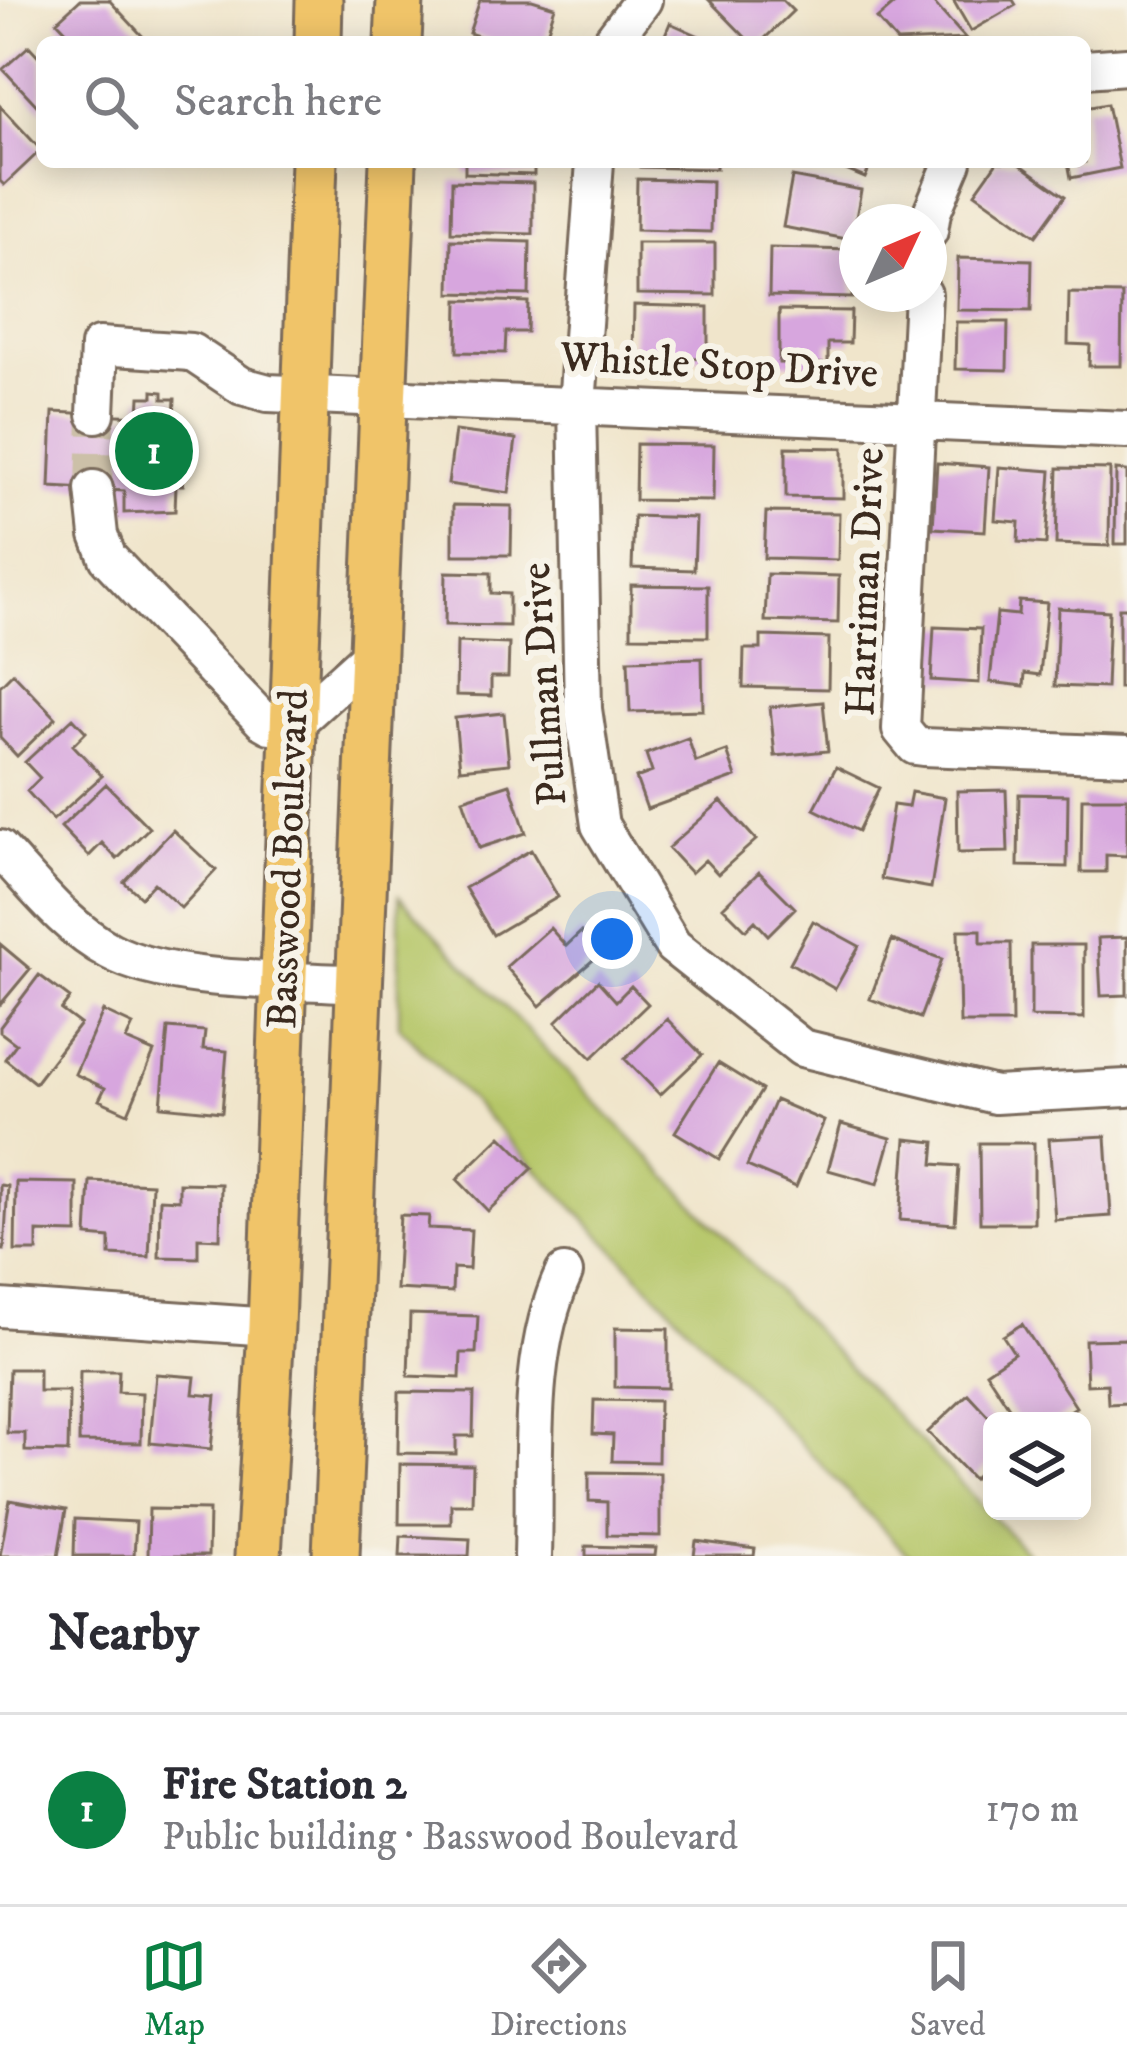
<!DOCTYPE html>
<html lang="en">
<head>
<meta charset="utf-8">
<style>
  body { margin:0; font-family:"IM FELL DW Pica",serif; background:#f2f2f3; color:#2b2b33 }
  .controls { position:absolute; right:36px; bottom:36px; display:grid; overflow:hidden; border-radius:18px; box-shadow:0 6px 30px #0003 }
  .controls button { width:108px; height:108px; display:grid; place-items:center; padding:0; border:0; border-bottom:3px solid #e1e1e2; background:#fff; color:#2b2b33; font:60px sans-serif }
  .compass { position:absolute; left:839px; top:204px; width:108px; height:108px; border-radius:50%; background:#fff; box-shadow:0 6px 30px #0003; rotate:46deg }
  .you { position:absolute; left:612px; top:939px; width:42px; height:42px; margin:-30px; border:9px solid #fff; border-radius:50%; background:#1a73e8; box-shadow:0 0 0 18px #1a73e833 }
  .badge { display:grid; place-items:center; width:78px; height:78px; border-radius:50%; background:#0b8043; color:#fff; font-size:39px; font-weight:700 }
  .pin { position:absolute; translate:-50% -50%; border:6px solid #fff; box-shadow:0 3px 12px #0006 }
  .list { margin:0; padding:0; list-style:none }
  h2 { display:flex; justify-content:space-between; align-items:center; height:156px; margin:0; padding:0 48px; font-size:51px }
  h2 small { font-size:39px; font-weight:400; color:#7c7c81 }
  .list li { display:grid; grid-template-columns:78px 1fr auto; gap:36px; align-items:center; box-sizing:border-box; height:192px; padding:0 48px; border-top:3px solid #e1e1e2 }
  .list b { display:block; font-size:45px; white-space:nowrap }
  .list p { margin:0; font-size:39px; white-space:nowrap; color:#7c7c81 }
  .list em { font-size:39px; font-style:normal; color:#7c7c81 }
  .icon { flex:none; width:66px; height:66px; fill:none; stroke:currentColor; stroke-width:2; stroke-linecap:round; stroke-linejoin:round }
  .map { position:relative; flex:none; width:1127px; height:1556px; overflow:hidden }
  .search { position:absolute; background:#fff; box-shadow:0 6px 30px #0003; left:36px; right:36px; top:36px; height:132px; display:flex; align-items:center; gap:30px; box-sizing:border-box; padding:0 42px; border-radius:18px; color:#7c7c81; font-size:45px }
  .sheet { height:348px; background:#fff }
  nav { display:flex; justify-content:space-around; align-items:center; box-sizing:border-box; height:168px; border-top:3px solid #e1e1e2; background:#fff; font-size:33px; color:#7c7c81 }
  nav a { display:grid; justify-items:center; gap:6px }
  nav .on { color:#0b8043 }
  .map>svg:first-child { display:block }
</style>
</head>
<body>
<div class="map">
<svg width="1127" height="1556" viewBox="0 0 1127 1556">
  <rect width="100%" height="100%" fill="#f7f3e8"/>
  <filter id="ink" filterUnits="userSpaceOnUse"><feTurbulence type="fractalNoise" baseFrequency=".00833" numOctaves="2"/><feDisplacementMap in="SourceGraphic" scale="24" xChannelSelector="R" yChannelSelector="G"/><feConvolveMatrix kernelMatrix="1 2 1 2 8 2 1 2 1" color-interpolation-filters="sRGB"/></filter>
  <filter id="wash" filterUnits="userSpaceOnUse"><feTurbulence type="fractalNoise" baseFrequency=".004" numOctaves="4" result="noise"/><feDisplacementMap in="SourceGraphic" scale="48" xChannelSelector="R" yChannelSelector="G"/><feGaussianBlur stdDeviation="2.7" result="paint"/><feColorMatrix in="noise" values="0 0 0 0 0 0 0 0 0 0 0 0 0 0 0 0 0 1.4 0 .05"/><feComposite in="paint" operator="in"/></filter>
  <g filter="url(#wash)">
    <rect width="100%" height="100%" fill="#f0e5cb"/>
    <path fill="#b5c668" stroke="#787843" stroke-width="3" d="M399 896 1030 1556H909L399 1026Z"/>
    <g id="blocks">
      <path fill="#d7a6de" d="M80 0H109L148 42H77L57 21Z
        M480 0H532L555 7 544 42H496L469 33Z
        M709 0H782L793 11 761 42H750Z
        M899 0H931L966 39 897 42 877 19Z
        M953 0H1013L1016 5 971 31Z
        M670 23 713 42H662Z
        M29 46 42 60V111L3 69Z
        M1107 104 1120 168 1071 178 1068 162H1085V108Z
        M0 106 41 150 4 185 0 181Z
        M465 162H534V175L465 173Z
        M640 162H716V169L640 167Z
        M827 162H872L865 178Z
        M997 162H1017L1065 196 1036 236 975 193Z
        M792 177 861 190 852 240 783 227Z
        M637 179 712 181 711 232 636 230Z
        M452 181 533 183V234L451 232Z
        M451 240 530 242 529 295 450 293Z
        M637 243H715V295L637 294Z
        M770 248 853 250 852 298 769 296Z
        M958 258 1032 260 1031 311 957 310Z
        M1069 293 1122 294 1121 366H1089L1090 345 1068 344Z
        M458 300 528 302 527 332H506L505 353 457 352Z
        M634 305 708 307V358L633 357Z
        M779 310 851 311 850 343H828V364L779 363Z
        M956 322H1008L1007 370 955 369Z
        M153 391 163 392V399H175L173 436 185 437 183 485H176L175 511 124 513V491L50 487 53 412 139 416 140 397H153Z
        M455 431 516 439 509 493 448 484Z
        M636 444 714 445 713 501 635 500Z
        M786 447 843 448V498L786 497Z
        M937 463 989 467 985 531 933 528Z
        M999 467 1051 471 1046 544 1018 542 1019 522 995 520Z
        M1058 468 1110 469 1109 546 1056 544Z
        M1116 470 1127 471V544H1115Z
        M453 505 512 506 511 555H453Z
        M766 512 839 513 838 560 764 558Z
        M634 516 696 518 694 570 632 568Z
        M446 572 491 573V593L509 594V626L445 625Z
        M767 574 839 576 838 623 765 621Z
        M631 585 708 586V637L631 636Z
        M1019 601 1047 603 1040 675 1025 673 1024 686 990 682 997 613 1018 615Z
        M1058 608 1109 611 1106 688 1055 686Z
        M1119 608H1127V688H1119Z
        M934 627 981 629 979 683 931 680Z
        M761 636 829 638 828 689 743 687 744 649H761Z
        M457 642 509 644 508 677H491V696L456 695Z
        M702 658 703 710 630 712 628 660Z
        M13 673 56 718 17 756 0 738V686Z
        M823 702 828 751 775 756 770 707Z
        M504 713 509 764 460 769 455 718Z
        M73 718 86 732 73 745 102 776 53 820 27 791 40 778 25 762Z
        M688 738 696 762 727 751 736 777 647 809 636 778 652 772 646 754Z
        M836 767 879 788 858 831 814 809Z
        M106 784 149 828 117 859 102 843 89 856 61 827Z
        M510 784 526 833 479 848 463 799Z
        M1006 790 1008 852 958 853 957 791Z
        M911 792 945 798 931 888 881 879 893 805 908 807Z
        M1019 794 1068 795 1067 867 1018 866Z
        M1082 798H1127V856L1106 855V872H1081Z
        M721 801 756 840 718 874 705 860 691 873 668 848Z
        M173 830 216 870 181 908 154 883 141 897 124 882Z
        M531 850 558 897 493 935 465 888Z
        M759 872 795 908 768 935 755 921 746 930 723 907Z
        M813 921 859 946 835 989 790 963Z
        M550 928 566 946 581 932 600 954 540 1006 506 967Z
        M958 930H981V943H1011L1012 1023H960Z
        M1127 937V995L1101 996 1098 938Z
        M892 940 942 959 920 1018 870 999Z
        M0 944 30 969 0 1005Z
        M1031 945H1084V1018L1031 1017Z
        M39 975 70 998 61 1010 80 1024 35 1083 5 1059 16 1044 0 1032V1027Z
        M598 981 616 1001 631 986 648 1004 592 1058 556 1022Z
        M103 1011 133 1025 126 1040 154 1052 128 1113 99 1100 105 1088 75 1074Z
        M667 1019 702 1055 660 1095 625 1059Z
        M168 1028 205 1031 203 1049 227 1051 222 1112 161 1106Z
        M718 1063 762 1090 719 1159 675 1132Z
        M775 1100 824 1121 796 1187 747 1166Z
        M841 1124 891 1138 878 1184 828 1170Z
        M501 1136 533 1168 488 1211 457 1179Z
        M1106 1136 1111 1216 1055 1220 1049 1139Z
        M906 1139 935 1142 933 1164 959 1166 955 1224 900 1220Z
        M979 1143H1034V1223H980Z
        M90 1181 152 1184 149 1257 110 1255V1238L87 1236Z
        M16 1182 77 1183V1233L37 1232V1251H15Z
        M179 1183 221 1184 220 1239 198 1238V1258L159 1257 160 1199 179 1200Z
        M0 1185 8 1186 4 1250 0 1249Z
        M400 1215 429 1216 428 1228 471 1230 469 1269 453 1268 452 1292 396 1289Z
        M410 1314 478 1316 476 1353H461L460 1378 408 1376Z
        M1022 1324 1076 1407 1055 1421H1018L986 1372 1014 1353 1003 1336Z
        M615 1328 668 1329V1388L615 1387Z
        M1127 1339V1403L1108 1404 1107 1384 1087 1385 1085 1340Z
        M9 1369H39V1391H69L68 1452 25 1451V1433H7Z
        M80 1371H119L118 1392 142 1393 141 1443 79 1442Z
        M156 1374 195 1377 193 1394 216 1396 211 1449 150 1443Z
        M399 1392 474 1393 473 1436H456V1454L398 1453Z
        M968 1394 992 1420V1460L973 1479 928 1432Z
        M594 1400 659 1401 658 1462 612 1461 613 1435 593 1434Z
        M400 1464 473 1465 472 1504H451V1524H399Z
        M589 1472 660 1473V1536L607 1535V1502L589 1501Z
        M10 1500 66 1510 58 1556H0Z
        M149 1509 209 1510 208 1556H148Z
        M75 1519 136 1522 134 1556H74Z
        M401 1536 470 1539 469 1556H400Z
        M696 1541 755 1549 754 1556H694Z
        M586 1546 656 1548 655 1556H586Z"/>
    </g>
  </g>
  <g filter="url(#ink)">
    <use href="#blocks" fill-opacity="0" stroke="#7a6b5b" stroke-width="3"/>
    <g fill="none" stroke-linecap="round" stroke-linejoin="round">
      <path stroke="#ccc0a8" stroke-width="36" stroke-dasharray="36 18" stroke-linecap="butt" d="M94 489 96 414"/>
      <defs>
        <path id="minor" d="M611 42 643 0
          M1085 69 1127 66
          M595 162 577 405 583 709 600 825 673 946 802 1048 995 1095 1127 1088
          M929 231 932 212 953 162
          M923 294 901 729 915 746 923 747 1127 755
          M96 414 99 346 191 352 242 386 268 393 1127 430
          M94 489 99 535 108 558 263 721 270 725 295 723 373 653
          M0 849C33 884 66 928 110 951 171 984 288 979 359 984
          M0 1308 271 1327
          M533 1556C536 1464 525 1356 564 1273"/>
        <path id="major" d="M318 42 319 0
          M398 42 400 0
          M258 1556 271 1327 314 162
          M336 1556 393 162"/>
      </defs>
      <use href="#minor" stroke="#7a6b5b" stroke-width="42"/>
      <use href="#major" stroke="#7a6b5b" stroke-width="51"/>
      <use href="#minor" stroke="#fff" stroke-width="36"/>
      <use href="#major" stroke="#f0c469" stroke-width="45"/>
    </g>
  </g>
  <g text-anchor="middle" dominant-baseline="central" stroke-width="12" stroke-linejoin="round" paint-order="stroke">
    <g font-size="42" fill="#3b2a1e" stroke="#f7f3e8">
      <text transform="translate(719 366) rotate(3)">Whistle Stop Drive</text>
      <text transform="translate(866 582) rotate(-88)">Harriman Drive</text>
      <text transform="translate(545 684) rotate(-94)">Pullman Drive</text>
      <text transform="translate(289 859) rotate(-88)">Basswood Boulevard</text>
    </g>
  </g>
</svg>
<div class="controls">
<button><svg class="icon" aria-label="layers" viewBox="0 0 24 24"><path d="M12 4l9 5-9 5-9-5zM3 14l9 5 9-5"/></svg></button>
</div>
<svg class="compass" viewBox="-18 -18 36 36"><path d="M0-13l5 13h-10z" fill="#e53935"/><path d="M0 13l5-13h-10z" fill="#7c7c81"/></svg>
<div class="you"></div>
<div class="pin badge" style="left:154px;top:451px">1</div>
<div class="search"><svg class="icon" aria-label="search" viewBox="0 0 24 24"><circle cx="10" cy="10" r="6"/><path d="M15 15l6 6"/></svg>Search here</div>
</div>
<section class="sheet">
<h2>Nearby<small></small></h2>
<ul class="list">
<li><span class="badge">1</span><div><b>Fire Station 2</b><p>Public building · Basswood Boulevard</p></div><em>170 m</em></li>
</ul>
</section>
<nav>
<a class="on"><svg class="icon" aria-label="map" viewBox="0 0 24 24"><path d="M3 6l6-2 6 2 6-2v14l-6 2-6-2-6 2zM9 4v14M15 6v14"/></svg>Map</a>
<a><svg class="icon" aria-label="directions" viewBox="0 0 24 24"><path d="M12 3l9 9-9 9-9-9zM9 14v-3h6M13 9l2 2-2 2"/></svg>Directions</a>
<a><svg class="icon" aria-label="saved" viewBox="0 0 24 24"><path d="M7 4h10v16l-5-4-5 4z"/></svg>Saved</a>
</nav>
</body>
</html>
